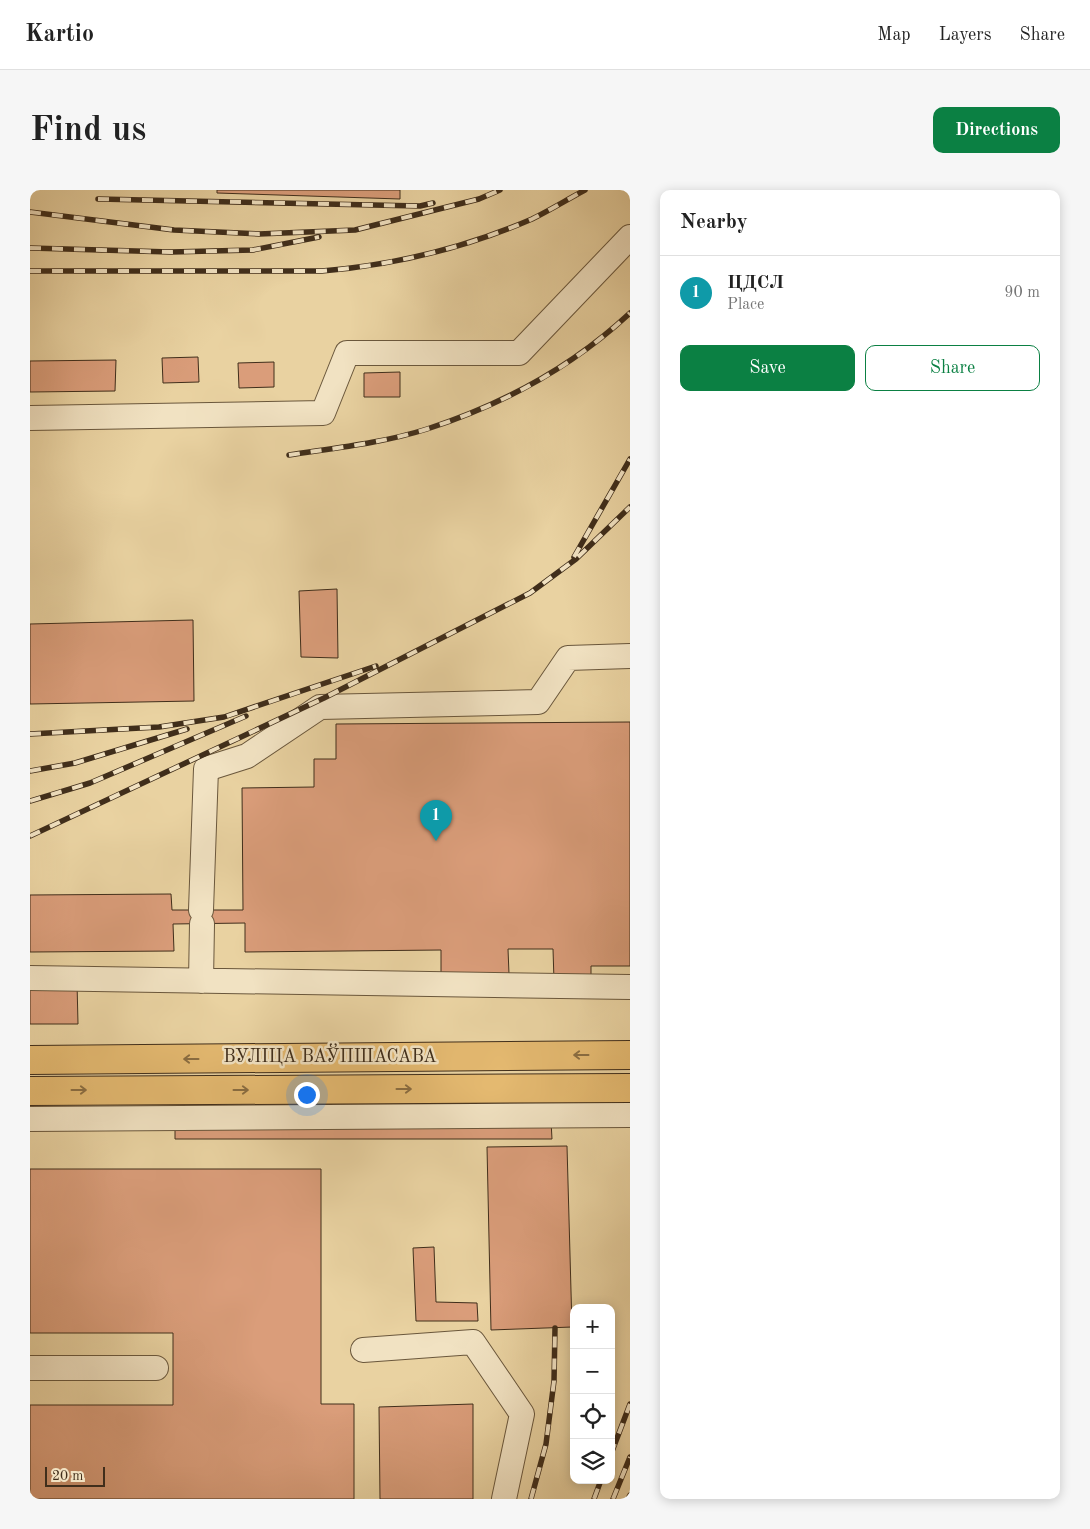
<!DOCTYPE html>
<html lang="en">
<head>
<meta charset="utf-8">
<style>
  body { margin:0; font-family:"Old Standard TT",serif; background:#f6f6f6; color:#222 }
  .controls { position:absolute; right:15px; bottom:15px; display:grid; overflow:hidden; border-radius:10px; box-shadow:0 2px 12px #0003 }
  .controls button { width:45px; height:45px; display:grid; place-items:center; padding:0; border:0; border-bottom:1px solid #e0e0e0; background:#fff; color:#222; font:25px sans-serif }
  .scale { position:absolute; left:15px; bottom:12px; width:60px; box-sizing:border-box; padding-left:5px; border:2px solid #402e1b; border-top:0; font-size:14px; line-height:18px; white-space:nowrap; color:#402e1b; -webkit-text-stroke:4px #f1e2c2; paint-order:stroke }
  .you { position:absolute; left:276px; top:904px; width:18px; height:18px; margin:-12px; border:4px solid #fff; border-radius:50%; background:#1a73e8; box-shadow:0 0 0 8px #1a73e833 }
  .badge { display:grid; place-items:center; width:32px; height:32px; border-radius:50%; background:#0b8043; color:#fff; font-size:16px; font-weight:700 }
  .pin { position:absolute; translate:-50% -41px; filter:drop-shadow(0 1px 2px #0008) }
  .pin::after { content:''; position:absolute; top:26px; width:18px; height:15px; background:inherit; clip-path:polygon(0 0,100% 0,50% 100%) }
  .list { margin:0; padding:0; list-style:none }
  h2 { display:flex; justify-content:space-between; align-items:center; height:65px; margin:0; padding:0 20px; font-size:21px }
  h2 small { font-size:16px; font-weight:400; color:#767676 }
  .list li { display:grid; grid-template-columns:32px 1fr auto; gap:15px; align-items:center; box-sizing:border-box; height:75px; padding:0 20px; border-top:1px solid #e0e0e0 }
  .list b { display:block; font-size:19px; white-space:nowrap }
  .list p { margin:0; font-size:16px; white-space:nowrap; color:#767676 }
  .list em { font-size:16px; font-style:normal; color:#767676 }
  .actions { display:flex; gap:10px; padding:15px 20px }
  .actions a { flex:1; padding:11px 0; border:1px solid #0b8043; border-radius:10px; text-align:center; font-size:18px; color:#0b8043 }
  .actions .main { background:#0b8043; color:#fff }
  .icon { flex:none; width:28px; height:28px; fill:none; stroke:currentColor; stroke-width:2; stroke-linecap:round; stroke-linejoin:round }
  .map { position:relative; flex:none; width:600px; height:1309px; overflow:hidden; border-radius:10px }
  header { display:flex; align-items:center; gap:30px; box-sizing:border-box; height:70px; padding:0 25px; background:#fff; border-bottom:1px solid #e0e0e0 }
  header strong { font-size:24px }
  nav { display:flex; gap:28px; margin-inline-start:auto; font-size:18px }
  .intro { display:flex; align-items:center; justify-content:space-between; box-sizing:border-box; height:120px; padding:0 30px }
  h1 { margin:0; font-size:35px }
  .button { padding:12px 22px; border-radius:10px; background:#0b8043; color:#fff; font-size:18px; font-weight:700 }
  main { display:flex; gap:30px; padding:0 30px }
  aside { flex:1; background:#fff; border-radius:10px; box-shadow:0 2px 12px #0003 }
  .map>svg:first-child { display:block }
</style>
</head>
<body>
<header>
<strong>Kartio</strong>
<nav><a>Map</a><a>Layers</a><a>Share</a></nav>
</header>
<div class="intro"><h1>Find us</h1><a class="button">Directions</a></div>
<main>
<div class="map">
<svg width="600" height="1309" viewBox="0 0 600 1309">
  <rect width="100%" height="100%" fill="#e9d2a1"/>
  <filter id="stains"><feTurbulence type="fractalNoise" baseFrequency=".004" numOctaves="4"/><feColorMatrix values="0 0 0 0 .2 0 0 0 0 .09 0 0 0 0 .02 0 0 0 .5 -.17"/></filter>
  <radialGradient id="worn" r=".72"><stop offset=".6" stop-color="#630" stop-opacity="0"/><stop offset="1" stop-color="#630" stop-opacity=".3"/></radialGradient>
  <path fill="#da9d7a" stroke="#402e1b" d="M187 0H370V9L187 3Z
    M168 167 169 192 133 193 132 168Z
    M86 170 85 201 0 202V171Z
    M244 172V197L209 198 208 173Z
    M370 182V207H334V183Z
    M307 399 308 468 271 467 269 401Z
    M163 430 164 511 0 514V434Z
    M600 532V776H561V790L524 791 523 759H478L479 784H411V760L215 762V733L143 734 144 761 0 762V705L141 704 142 720H213L212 598 284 597V569H306V534Z
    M47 792 48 834H0V793Z
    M145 931H521L522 949H145Z
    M537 956 542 1137 461 1140 457 957Z
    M0 979H291V1214H324V1309H0V1215H143V1143H0Z
    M404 1057 406 1112 447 1113 448 1131H386L383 1058Z
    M443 1214V1309H350L349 1217Z"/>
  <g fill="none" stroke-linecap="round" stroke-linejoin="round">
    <defs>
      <path id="minor" d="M0 228 293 223 317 163H489L600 47
        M171 720 176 579 217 566 290 517 508 512 538 468 600 466
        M0 788 600 797
        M171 791 172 734
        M0 929 600 925
        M333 1160 443 1152 492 1224 474 1309
        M0 1178H126"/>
      <path id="major" d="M0 870 600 865
        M0 901 600 898"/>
    </defs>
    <use href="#minor" stroke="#6a573c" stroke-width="26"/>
    <use href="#major" stroke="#402e1b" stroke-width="30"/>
    <use href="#minor" stroke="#f1e2c2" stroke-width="24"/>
    <use href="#major" stroke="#e4b970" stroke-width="28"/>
    <defs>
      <path id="rail" d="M68 9 390 16 403 13
        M0 22 144 40 229 44 325 40 449 9 470 0
        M0 58 141 62 223 60 289 47
        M0 81H292C364 75 435 58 502 29 520 20 538 9 555 0
        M259 265C305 258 353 253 397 239 474 214 541 178 600 123
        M544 367 600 269
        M0 544 129 537 194 527 346 476
        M0 581 45 573 157 539
        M0 611 60 593 216 526
        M0 646 294 508 500 403 546 369 600 317
        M581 1264 600 1214
        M501 1309 516 1254 524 1191 525 1138
        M564 1309 571 1290
        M583 1309 600 1267
        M598 1309 600 1305"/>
    </defs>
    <use href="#rail" stroke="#402e1b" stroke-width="5.5"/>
    <use href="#rail" stroke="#f1e2c2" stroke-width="4" stroke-dasharray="11" stroke-linecap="butt"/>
  </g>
  <defs><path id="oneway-shaft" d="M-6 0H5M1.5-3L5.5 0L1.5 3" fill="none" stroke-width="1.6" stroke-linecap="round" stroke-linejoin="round" transform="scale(1.25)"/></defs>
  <g stroke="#8a6d41">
    <use href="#oneway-shaft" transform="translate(551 865) rotate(180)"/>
    <use href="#oneway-shaft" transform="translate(161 869) rotate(180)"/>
    <use href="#oneway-shaft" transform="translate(374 899)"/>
    <use href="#oneway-shaft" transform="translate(49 900)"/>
    <use href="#oneway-shaft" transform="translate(211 900)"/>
  </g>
  <g text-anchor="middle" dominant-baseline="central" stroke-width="5" stroke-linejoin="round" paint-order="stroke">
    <g font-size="18" fill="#402e1b" stroke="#f1e2c2">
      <text x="300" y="867">ВУЛІЦА ВАЎПШАСАВА</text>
    </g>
  </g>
  <rect width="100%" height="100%" filter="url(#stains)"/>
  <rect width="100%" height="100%" fill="url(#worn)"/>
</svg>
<div class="controls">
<button>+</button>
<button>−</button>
<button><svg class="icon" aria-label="locate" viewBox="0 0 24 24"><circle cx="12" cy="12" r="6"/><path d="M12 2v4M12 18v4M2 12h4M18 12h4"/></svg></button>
<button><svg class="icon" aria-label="layers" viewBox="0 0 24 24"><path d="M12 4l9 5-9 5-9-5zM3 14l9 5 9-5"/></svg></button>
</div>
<div class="scale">20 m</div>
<div class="you"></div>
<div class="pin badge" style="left:406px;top:651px;background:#0f9aa8">1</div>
</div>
<aside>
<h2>Nearby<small></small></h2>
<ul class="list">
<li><span class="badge" style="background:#0f9aa8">1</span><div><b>ЦДСЛ</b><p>Place</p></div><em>90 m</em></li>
</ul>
<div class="actions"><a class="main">Save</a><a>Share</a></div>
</aside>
</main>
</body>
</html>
